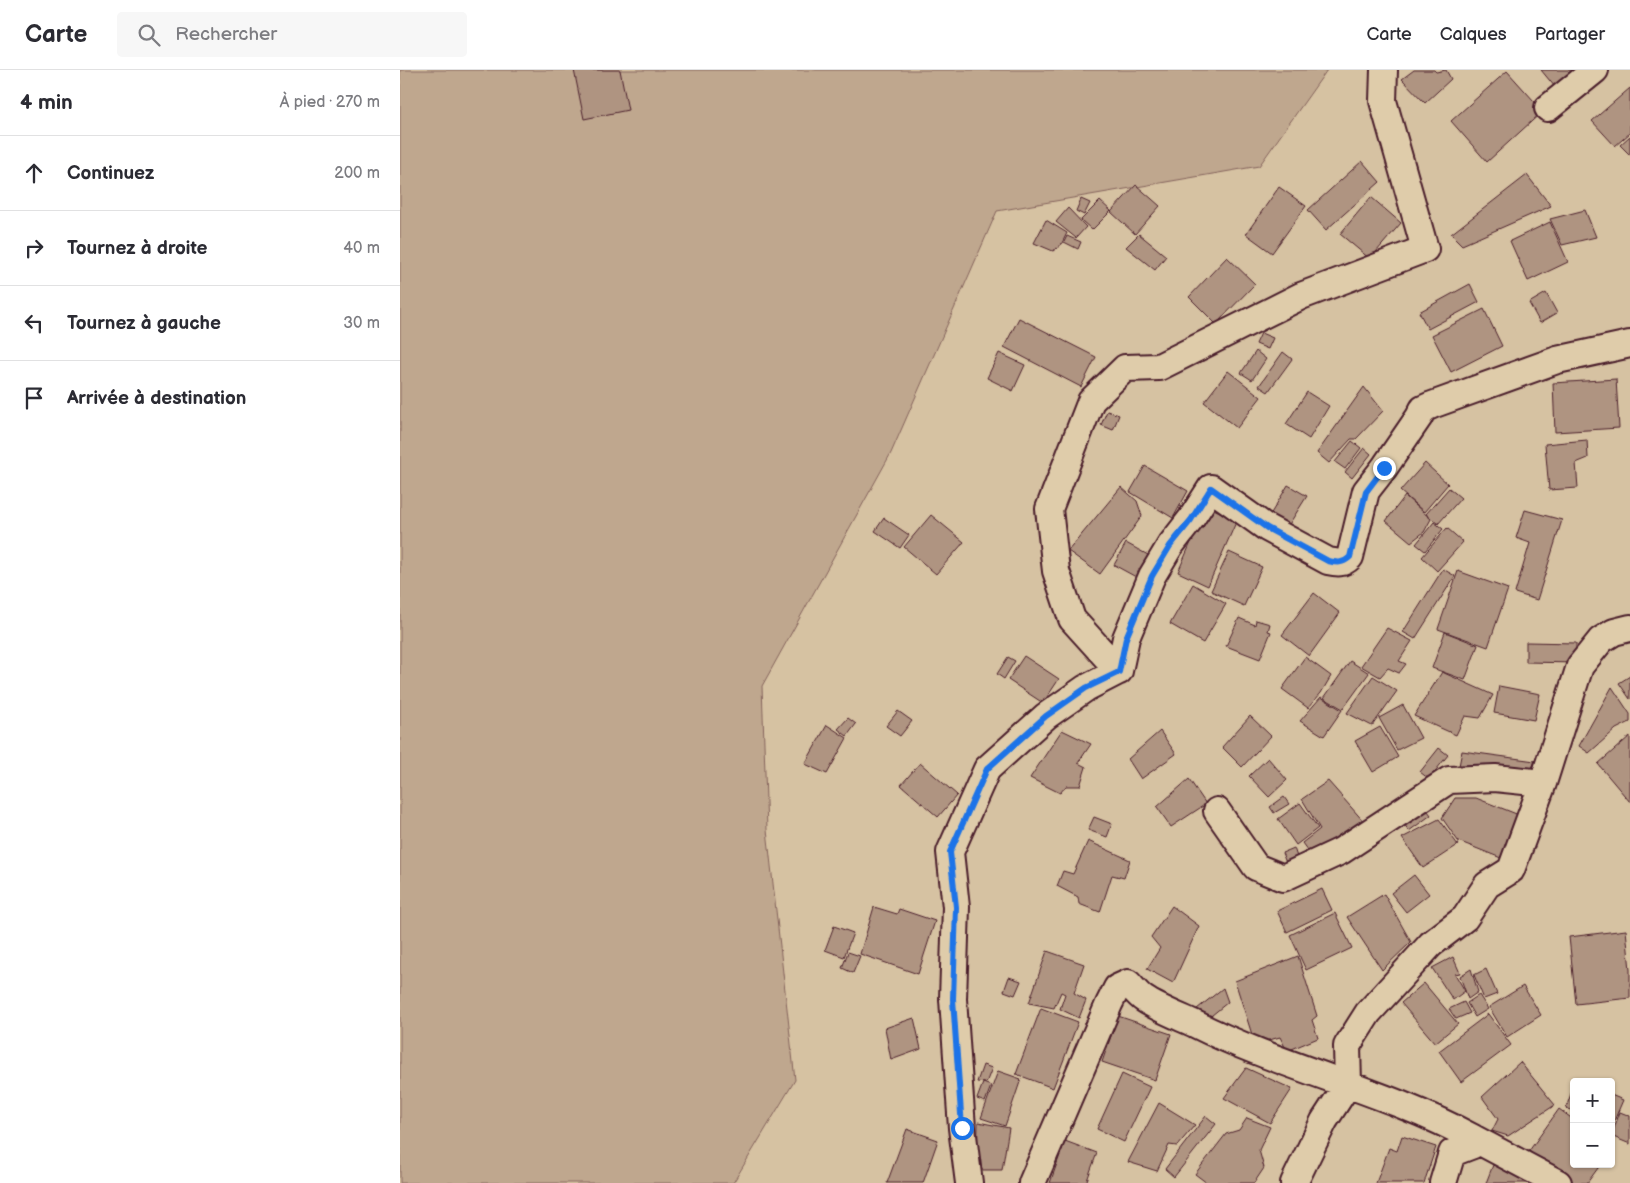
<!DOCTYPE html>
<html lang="fr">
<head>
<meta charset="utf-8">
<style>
  body { margin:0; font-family:"Balsamiq Sans",sans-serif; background:#f7f7f7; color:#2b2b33 }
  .controls { position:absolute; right:15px; bottom:15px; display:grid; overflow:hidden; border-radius:5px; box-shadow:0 1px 4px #0004 }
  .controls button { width:45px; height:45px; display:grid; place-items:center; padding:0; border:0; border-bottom:1px solid #e1e1e2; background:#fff; color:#2b2b33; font:25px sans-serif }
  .stop { position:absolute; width:15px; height:15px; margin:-11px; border:4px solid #1a73e8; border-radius:50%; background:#fff }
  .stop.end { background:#1a73e8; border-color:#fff; box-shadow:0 1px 5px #0008 }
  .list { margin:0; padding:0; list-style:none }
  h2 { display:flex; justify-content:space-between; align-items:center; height:65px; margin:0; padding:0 20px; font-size:21px }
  h2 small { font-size:16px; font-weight:400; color:#7c7c81 }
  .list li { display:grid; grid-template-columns:32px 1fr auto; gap:15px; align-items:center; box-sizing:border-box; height:75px; padding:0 20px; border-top:1px solid #e1e1e2 }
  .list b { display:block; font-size:19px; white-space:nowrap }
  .list em { font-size:16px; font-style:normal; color:#7c7c81 }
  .icon { flex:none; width:28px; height:28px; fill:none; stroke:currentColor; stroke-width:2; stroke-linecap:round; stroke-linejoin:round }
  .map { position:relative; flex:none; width:1230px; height:1113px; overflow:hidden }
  header { display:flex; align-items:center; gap:30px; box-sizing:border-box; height:70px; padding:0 25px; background:#fff; border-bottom:1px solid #e1e1e2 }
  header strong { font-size:24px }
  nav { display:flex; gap:28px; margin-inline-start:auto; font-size:18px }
  .search { width:350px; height:45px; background:#f7f7f7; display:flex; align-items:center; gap:12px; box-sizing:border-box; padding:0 18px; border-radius:5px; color:#7c7c81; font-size:19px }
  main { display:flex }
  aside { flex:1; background:#fff }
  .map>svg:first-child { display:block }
</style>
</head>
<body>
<header>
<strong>Carte</strong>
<div class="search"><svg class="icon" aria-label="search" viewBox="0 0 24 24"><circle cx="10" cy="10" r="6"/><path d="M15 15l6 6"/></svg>Rechercher</div>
<nav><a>Carte</a><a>Calques</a><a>Partager</a></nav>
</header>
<main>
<aside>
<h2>4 min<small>À pied · 270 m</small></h2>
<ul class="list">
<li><svg class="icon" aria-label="ahead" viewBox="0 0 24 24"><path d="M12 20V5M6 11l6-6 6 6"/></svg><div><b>Continuez</b></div><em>200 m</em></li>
<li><svg class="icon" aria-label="right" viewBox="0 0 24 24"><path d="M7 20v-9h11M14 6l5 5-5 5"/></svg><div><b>Tournez à droite</b></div><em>40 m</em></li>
<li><svg class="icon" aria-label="left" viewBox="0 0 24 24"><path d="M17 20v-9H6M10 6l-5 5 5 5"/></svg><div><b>Tournez à gauche</b></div><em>30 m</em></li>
<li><svg class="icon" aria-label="arrive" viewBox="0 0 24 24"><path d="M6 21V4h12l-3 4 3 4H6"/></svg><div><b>Arrivée à destination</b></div></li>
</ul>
</aside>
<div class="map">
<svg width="1230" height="1113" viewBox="0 0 1230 1113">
  <rect width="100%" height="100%" fill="#d6c2a2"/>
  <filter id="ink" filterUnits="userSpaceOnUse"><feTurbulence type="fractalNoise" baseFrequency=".02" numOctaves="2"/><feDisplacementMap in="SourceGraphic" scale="10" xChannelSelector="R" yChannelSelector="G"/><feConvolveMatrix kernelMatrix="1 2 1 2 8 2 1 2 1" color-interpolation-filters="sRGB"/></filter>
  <g filter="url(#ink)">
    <path fill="#bfa78e" stroke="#84635c" d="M0 0H927L859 96 597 141 491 383 362 616 367 760 395 1010 333 1113H0Z"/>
    <path fill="#af9481" stroke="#4a1f2b" d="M174 0H220L228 40 184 49Z
      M1014 0H1034L1036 2 1046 0 1051 9 1025 33 1002 9Z
      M1141 0H1176L1155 17Z
      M1107 1 1143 41 1087 92 1051 51Z
      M1230 18V63L1215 76 1192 51Z
      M1230 66V85L1220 75Z
      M962 91 980 112 926 160 908 140Z
      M1127 105 1151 136 1062 175 1051 164Z
      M736 115 760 136 735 164 711 142Z
      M879 117 906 136 872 183 846 164Z
      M971 127 1001 153 970 189 940 164Z
      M681 129 690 133 684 145 676 141Z
      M700 131 711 141 692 160 681 150Z
      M668 138 686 157 676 168 656 152Z
      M1185 140 1196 167 1162 175 1150 149Z
      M646 150 667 163 661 175 653 181 634 173Z
      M1150 152 1168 192 1128 211 1110 171Z
      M739 164 766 186 755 200 726 177Z
      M667 166 681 172 678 179 664 172Z
      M827 187 855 214 816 254 789 227Z
      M1070 214 1079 232 1028 259 1019 242Z
      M1146 223 1157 243 1140 253 1129 233Z
      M1084 239 1102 276 1051 302 1032 265Z
      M619 248 696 287 681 317 604 277Z
      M861 263 873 268 868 279 856 274Z
      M856 281 866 289 852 310 841 303Z
      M883 282 892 289 868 322 859 316Z
      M599 283 625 295 613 321 587 308Z
      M828 301 861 327 837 358 804 332Z
      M1216 309 1219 358 1155 362 1153 313Z
      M964 317 983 341 956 369H951L929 393 917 383Z
      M907 322 929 336 909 369 886 354Z
      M707 341 719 345 713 360 701 355Z
      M1187 370 1188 388 1176 393 1178 418 1149 420 1145 374Z
      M952 371 961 378 945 399 935 392Z
      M964 378 971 384 952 408 945 402Z
      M1025 393 1048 414 1024 442 1000 421Z
      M745 396 788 421 773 448 730 422Z
      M888 415 907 426 888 456 870 445Z
      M721 417 737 431 742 446 700 504 668 481Z
      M1049 418 1061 428 1038 454 1026 444Z
      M1005 426 1031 449 1024 462 1011 472 986 451Z
      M807 436 837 450 808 516 778 502Z
      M1125 440 1162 450 1137 530 1115 523 1130 473 1116 468Z
      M531 445 564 472 536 504 504 477Z
      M484 448 509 465 500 478 475 461Z
      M1034 452 1043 459 1025 481 1016 474Z
      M1047 458 1063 472 1037 501 1022 487Z
      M726 473 748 485 736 507 714 495Z
      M829 482 862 497 844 536 811 521Z
      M1043 499 1055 506 1015 569 1003 562Z
      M1058 501 1108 519 1088 577 1038 559Z
      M793 514 826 534 803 573 770 554Z
      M914 523 940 543 909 586 882 565Z
      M839 548 855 555 856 550 870 554 868 561 871 562 860 589 826 576Z
      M987 558 1012 571 999 591 1006 594 999 603 988 598 980 607 961 596Z
      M1045 562 1078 575 1065 610 1032 598Z
      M1126 572 1176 573V593L1126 592Z
      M624 586 659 609 643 633 608 610Z
      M608 587 615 591 604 609 597 604Z
      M905 587 931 606 921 623 908 638 882 619Z
      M950 591 969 603 943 639 924 628Z
      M1042 602 1093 625 1080 648 1065 646 1056 665 1014 646Z
      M973 606 997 621 972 656 947 643Z
      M1230 606V629L1219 613Z
      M1099 616 1140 624 1134 650 1094 643Z
      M1212 617 1230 644V652L1216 659 1189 683 1179 676Z
      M921 627 942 640 924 666 900 651Z
      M1003 635 1021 668 997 680 979 648Z
      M498 641 512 651 500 666 486 656Z
      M850 646 871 666 842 697 822 677Z
      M448 648 456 654 447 666 438 659Z
      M427 655 447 668 427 704 405 694Z
      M980 657 998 687 973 702 955 671Z
      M662 660 691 674 678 693 686 697 680 716H666L660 723 630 708Z
      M760 661 776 684 741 709 728 689Z
      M1230 666V732L1198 694Z
      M1039 678 1048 685 1029 709 1020 702Z
      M1062 681 1135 691 1129 705 1059 696Z
      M868 688 887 710 869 727 849 706Z
      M520 693 557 725 538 747 501 715Z
      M789 709 806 734 771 757 757 737Z
      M928 711 965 753 910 784 902 773 920 759 902 729Z
      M884 727 889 734 874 743 870 737Z
      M1055 728H1076L1124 747 1106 790 1058 771 1042 748Z
      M900 733 918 758 896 775 878 749Z
      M1024 736 1031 745 1009 761 1002 751Z
      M694 747 712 754 707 767 688 760Z
      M1039 749 1058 775 1023 798 1002 768Z
      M688 771 730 790 724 808 712 805 700 842 679 834 678 827 657 816 663 801 673 804Z
      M894 778 898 790 887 795 882 783Z
      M1014 805 1029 824 1006 842 991 823Z
      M922 819 932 840 887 862 877 841Z
      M984 824 1011 872 982 900 947 847Z
      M772 836 799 856 773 913 747 899 760 878 751 867Z
      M474 837 497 844 499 839 535 851 518 904 460 884Z
      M935 843 952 878 906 900 890 865Z
      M434 856 453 863 444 887 425 880Z
      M1226 860 1230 900V928L1176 934 1169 867Z
      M647 881 684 894 674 923 686 930 679 948 660 939 665 924 661 922 654 938 629 933Z
      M448 882 460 886 453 903 442 898Z
      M898 886 917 946 912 950 918 968 887 981 880 967 855 974 835 911Z
      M1053 887 1060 903 1055 904 1065 921 1053 930 1032 898Z
      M1071 899 1078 922 1068 929 1060 906Z
      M1086 899 1097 924 1084 929 1074 905Z
      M609 907 621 911 615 925 604 921Z
      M1024 913 1058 954 1035 973 1001 933Z
      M1123 916 1141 945 1107 967 1089 937Z
      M823 918 828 932 806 950 797 939Z
      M1079 925 1088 939 1075 947 1067 933Z
      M1064 932 1070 943 1056 949 1049 939Z
      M641 938 678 952 653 1018 616 1004Z
      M1088 944 1111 975 1061 1012 1039 981Z
      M718 946 771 964 755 1010 702 992Z
      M514 948 521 979 491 990 485 958Z
      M1120 992 1155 1035 1108 1066 1092 1061 1098 1049 1082 1027Z
      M583 995 592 998 586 1013 577 1012Z
      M846 998 892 1019 870 1053 824 1028Z
      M598 1001 621 1009 605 1056 581 1048Z
      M722 1004 750 1017 724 1072 697 1059Z
      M583 1013 591 1016 585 1032 577 1029Z
      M1172 1021 1174 1022V1041L1166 1038Z
      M1211 1025 1223 1030 1211 1058Z
      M759 1033 795 1055 777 1076 769 1075 757 1101 728 1092Z
      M1159 1039 1174 1050V1094H1201L1187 1113H1173L1129 1081Z
      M1220 1042 1230 1046V1074L1211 1066Z
      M806 1046 816 1054 774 1107 765 1099Z
      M847 1048 870 1057 859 1080 864 1098 854 1113H807L795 1104 826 1064 839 1060Z
      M578 1052 609 1058 602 1100H577Z
      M507 1059 538 1070 523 1113H487Z
      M1002 1066 1036 1077 1024 1113H976L989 1078 997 1081Z
      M665 1071 697 1083 686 1113H650Z
      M1093 1095 1139 1111 1138 1113H1086Z"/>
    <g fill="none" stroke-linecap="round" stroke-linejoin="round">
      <defs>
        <path id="minor" d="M1148 38 1195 0
          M719 601 672 549 656 501 649 439 691 331 725 298 759 297 901 226 1025 179 983 31 984 0
          M719 601 726 568 752 506 770 476 791 449 811 418 867 458 928 491C937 493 943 494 950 487L966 421 984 398 1019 347 1023 339 1032 335 1157 290 1230 274
          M817 741 856 797 883 808 941 781 1049 710 1095 708 1143 713
          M1073 1068 1158 1113
          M569 1113 562 1058 553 929 556 837 550 782 587 699 646 646 686 618 719 601
          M632 1113 709 934 717 918 728 913C733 918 738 925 744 929 757 938 780 947 795 954 885 999 985 1020 1073 1068V1075L1052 1083 1043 1113
          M894 1113 924 1051 948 1014 947 976 968 943 1031 874 1065 848 1087 815 1111 800 1143 713 1180 596 1201 570 1214 562 1230 558"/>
      </defs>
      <use href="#minor" stroke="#4a1f2b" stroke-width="30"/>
      <use href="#minor" stroke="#dfccaa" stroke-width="26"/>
    </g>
  </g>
  <g fill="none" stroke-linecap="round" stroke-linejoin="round" filter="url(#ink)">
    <path stroke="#1a73e8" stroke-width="6" d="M562 1058 553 929 556 837 550 782 587 699 646 646 686 618 719 602 726 568 752 506 770 476 791 450 811 418 867 458 928 491C937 493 943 494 950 487L966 422 984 398"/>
  </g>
</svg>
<div class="controls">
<button>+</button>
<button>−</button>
</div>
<div class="stop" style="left:562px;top:1058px"></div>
<div class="stop end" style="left:984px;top:398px"></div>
</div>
</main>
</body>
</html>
